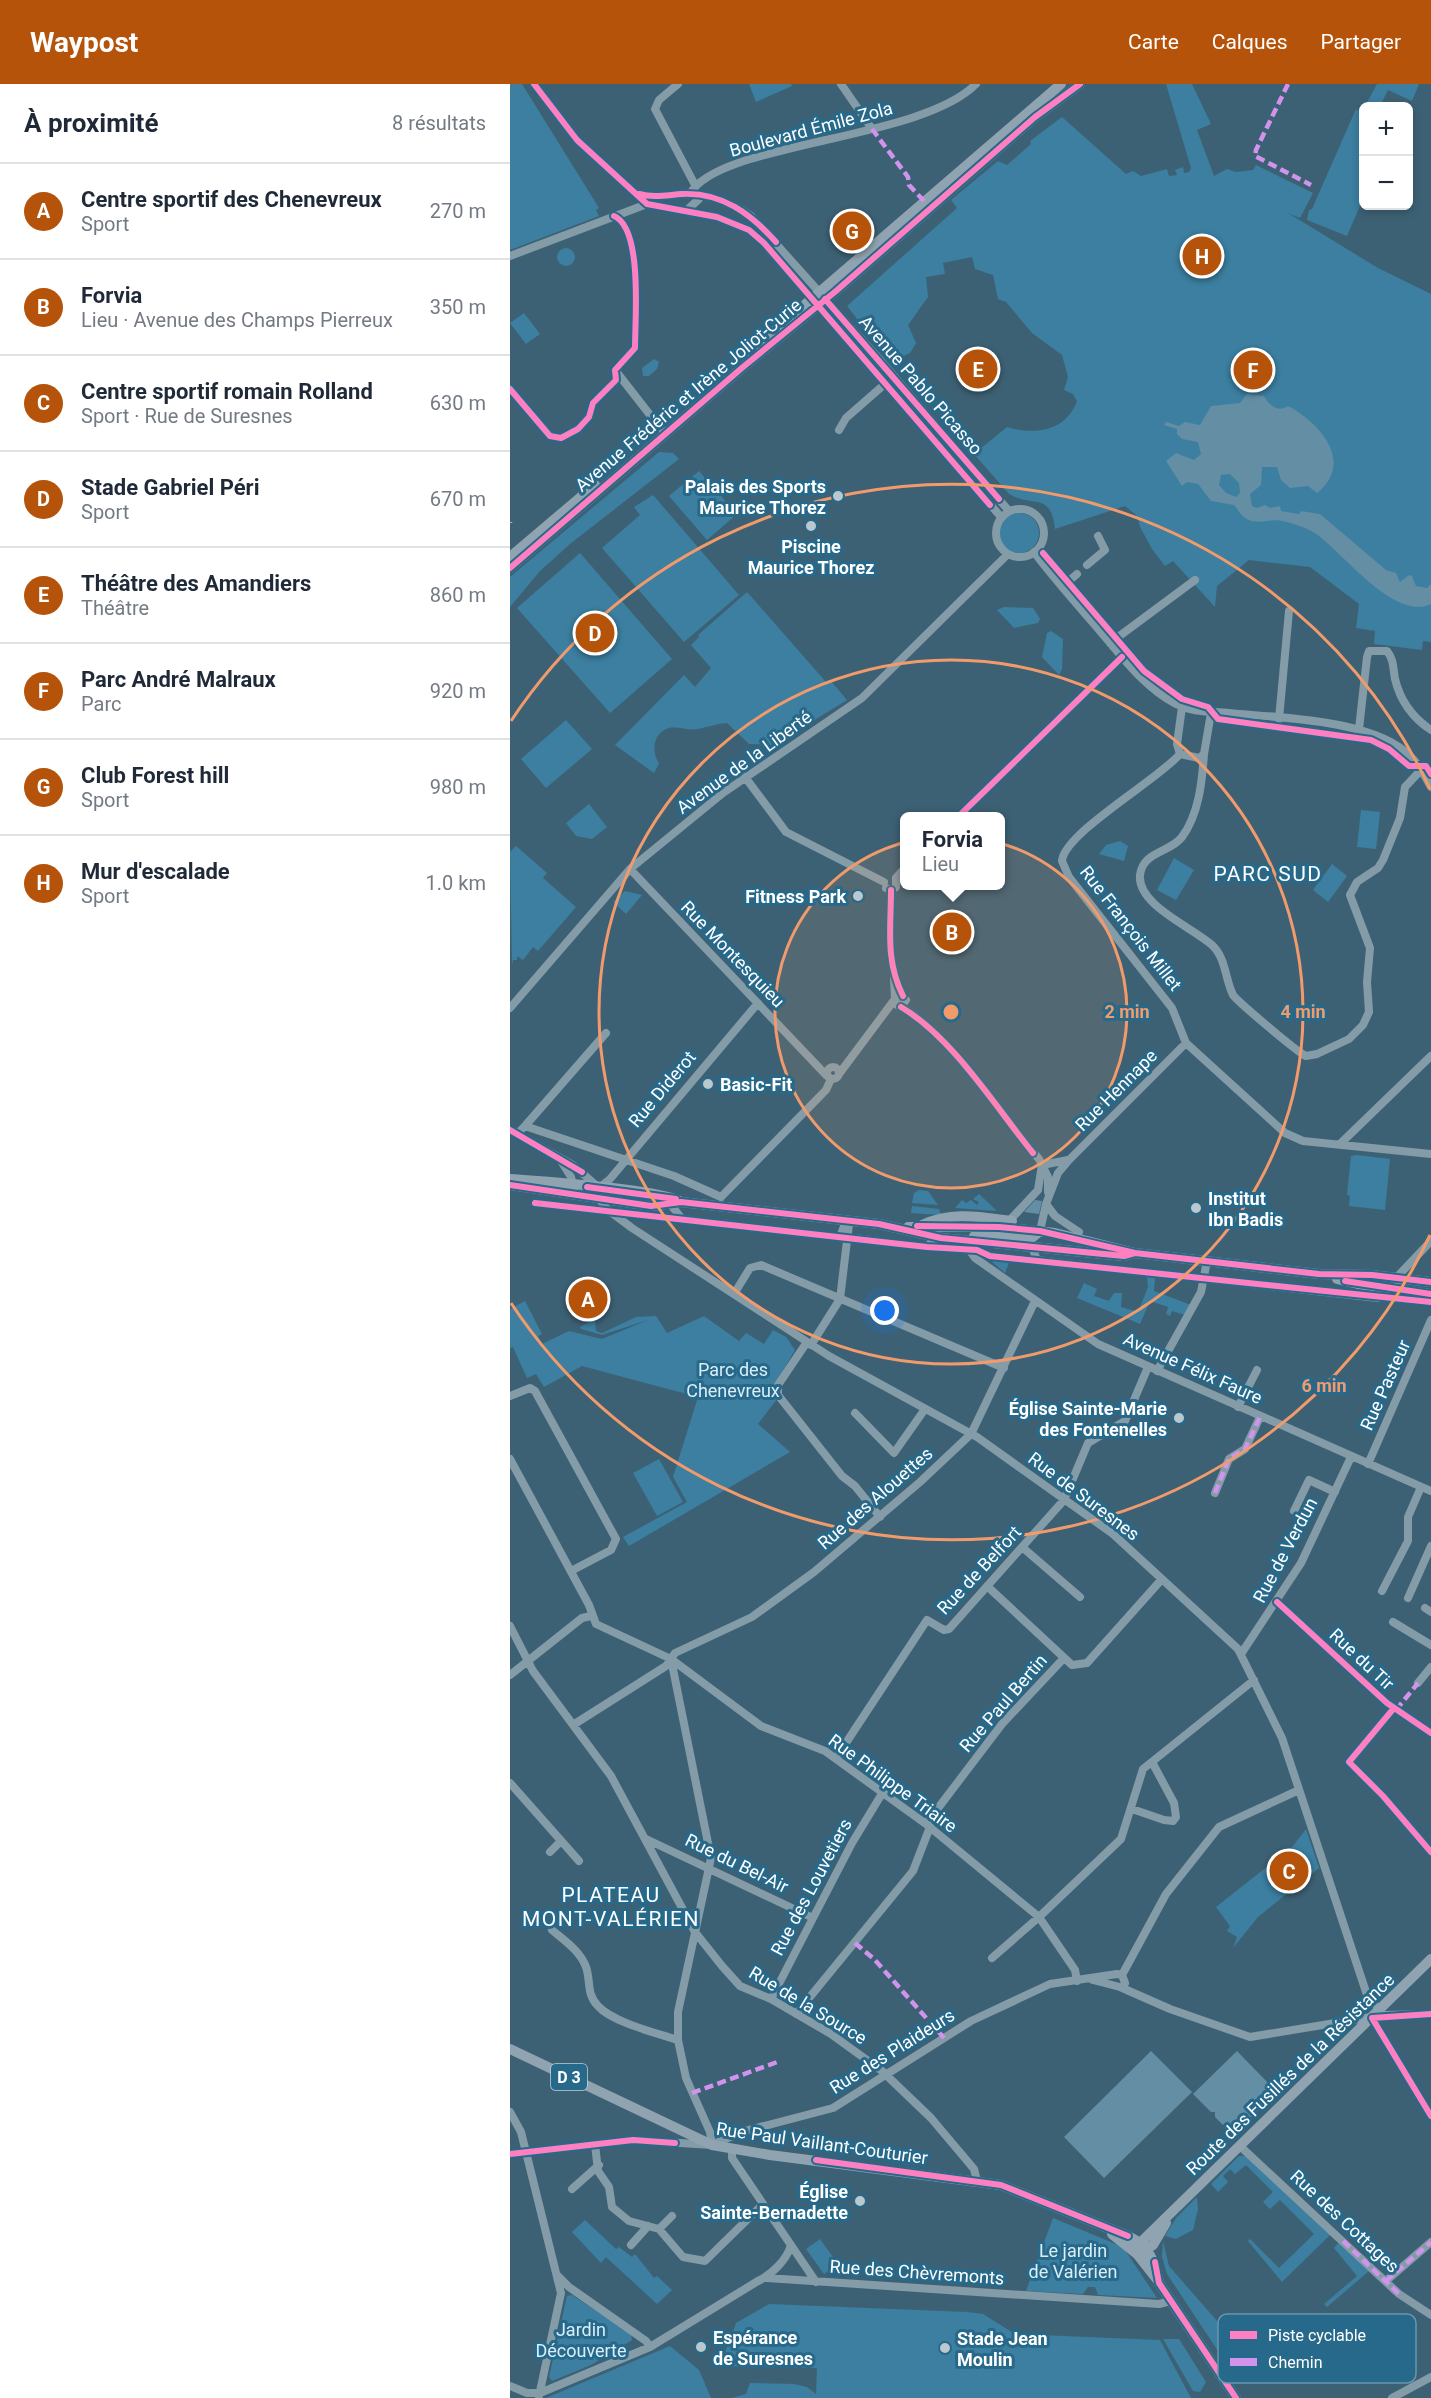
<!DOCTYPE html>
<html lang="fr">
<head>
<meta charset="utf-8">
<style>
  body { margin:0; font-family:Roboto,sans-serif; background:#f6f6f7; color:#1f2937 }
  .controls { position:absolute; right:18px; top:18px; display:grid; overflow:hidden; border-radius:9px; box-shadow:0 3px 9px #0003 }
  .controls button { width:54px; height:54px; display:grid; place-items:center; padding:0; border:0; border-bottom:2px solid #e0e1e3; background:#fff; color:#1f2937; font:30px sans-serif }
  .you { position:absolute; left:375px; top:1227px; width:21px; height:21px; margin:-15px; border:4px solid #fff; border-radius:50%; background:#1a73e8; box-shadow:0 0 0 9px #1a73e833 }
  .badge { display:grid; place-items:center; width:39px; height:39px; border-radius:50%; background:#b45309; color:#fff; font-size:20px; font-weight:700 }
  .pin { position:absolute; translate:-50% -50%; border:3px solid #fff; box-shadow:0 2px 6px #0006 }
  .popup { position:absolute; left:390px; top:728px; width:105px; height:78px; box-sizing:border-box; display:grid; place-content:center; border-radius:9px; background:#fff; filter:drop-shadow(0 2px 4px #0005); font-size:20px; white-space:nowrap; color:#747a83 }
  .popup b { font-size:22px; color:#1f2937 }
  .popup::after { content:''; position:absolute; left:50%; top:100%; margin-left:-12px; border:12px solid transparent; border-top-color:#fff }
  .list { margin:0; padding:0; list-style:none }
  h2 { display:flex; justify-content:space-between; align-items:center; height:78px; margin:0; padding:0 24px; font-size:26px }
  h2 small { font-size:20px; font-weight:400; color:#747a83 }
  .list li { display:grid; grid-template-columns:39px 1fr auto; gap:18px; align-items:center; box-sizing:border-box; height:96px; padding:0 24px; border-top:2px solid #e0e1e3 }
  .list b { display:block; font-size:22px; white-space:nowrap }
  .list p { margin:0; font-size:20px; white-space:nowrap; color:#747a83 }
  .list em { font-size:20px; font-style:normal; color:#747a83 }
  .map { position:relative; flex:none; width:921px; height:2314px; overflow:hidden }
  header { display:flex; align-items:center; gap:36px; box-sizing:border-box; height:84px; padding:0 30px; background:#b45309; color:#fff }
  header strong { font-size:28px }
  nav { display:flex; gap:33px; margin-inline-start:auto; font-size:21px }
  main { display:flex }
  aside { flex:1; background:#fff }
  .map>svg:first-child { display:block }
</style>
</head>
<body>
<header>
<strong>Waypost</strong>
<nav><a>Carte</a><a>Calques</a><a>Partager</a></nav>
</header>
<main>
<aside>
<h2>À proximité<small>8 résultats</small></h2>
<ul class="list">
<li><span class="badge">A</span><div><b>Centre sportif des Chenevreux</b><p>Sport</p></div><em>270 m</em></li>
<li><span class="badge">B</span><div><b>Forvia</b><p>Lieu · Avenue des Champs Pierreux</p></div><em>350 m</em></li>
<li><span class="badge">C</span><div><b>Centre sportif romain Rolland</b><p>Sport · Rue de Suresnes</p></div><em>630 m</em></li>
<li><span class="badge">D</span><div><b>Stade Gabriel Péri</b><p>Sport</p></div><em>670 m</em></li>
<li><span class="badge">E</span><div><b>Théâtre des Amandiers</b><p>Théâtre</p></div><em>860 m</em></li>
<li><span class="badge">F</span><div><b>Parc André Malraux</b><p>Parc</p></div><em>920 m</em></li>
<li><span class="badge">G</span><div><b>Club Forest hill</b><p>Sport</p></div><em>980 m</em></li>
<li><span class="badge">H</span><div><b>Mur d'escalade</b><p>Sport</p></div><em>1.0 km</em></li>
</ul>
</aside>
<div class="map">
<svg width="921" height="2314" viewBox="0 0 921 2314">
  <rect width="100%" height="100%" fill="#3d6174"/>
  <path fill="#3c7fa0" d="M0 0H12L89 124 86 126 89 132 0 166Z
    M239 0H281L282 2 246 18Z
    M656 0H682L701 40 687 46 704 92 717 85 726 88 743 86 746 81 803 109 790 134 778 129 868 184 921 210V558L913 557 912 566 864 560 865 547 846 544 849 520 800 483 739 476 707 502 705 523 663 477 655 482 642 465 630 443 627 432 615 422 545 445C541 406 521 425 498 409L464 370 497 343C524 351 556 348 567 317L563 310 554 306 558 293 552 271 522 249 496 218 488 215 483 191 465 185 462 173 433 179 435 190 416 193 418 213 398 241 406 259 400 269 381 278 337 222 447 124 441 116 488 77 497 81 521 60 520 57 552 33 616 90 623 87 631 92 657 85 659 92 667 91 665 86 673 83 674 89 679 88 681 84Z
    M867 0H909L902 17 878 6 870 22H855Z
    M846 25 851 29 853 25V115L837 152 797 136 799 126 802 125Z
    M47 173a9 9 0 1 1 18 0a9 9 0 1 1-18 0Z
    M14 229 30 250 16 260 0 239Z
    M144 275 149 278 147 285 139 292H133L132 284Z
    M149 368 163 369 169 375 60 460 30 487 0 523V493Z
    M189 387 227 430 197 456 159 412Z
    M143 411 229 511 174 558 92 464 130 431 124 423Z
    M489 449a20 20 0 1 1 40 0a20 20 0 1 1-40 0Z
    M70 469 162 575 100 629 7 524Z
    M237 508 316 598 320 596 337 616 264 661 239 660 217 639C206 640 198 643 188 645 179 647 168 642 159 644 143 648 141 668 149 679L144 689 105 661 174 591 185 603 201 584 181 561 189 553 188 551Z
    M494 523 523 524 530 535 528 539 504 544 487 526Z
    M541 547 553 555 552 585 549 591 532 573 537 549Z
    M56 636 82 665 36 704 11 675Z
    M79 720 97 743 82 755 66 752 56 739Z
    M851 726 870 728 866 765 847 763Z
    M610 757 618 762 614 777 589 770 596 761Z
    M6 762 37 789 33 794 66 823 28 867 23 863 13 876 7 872V876H3L2 881 0 768Z
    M664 774 684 786 666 816 647 806Z
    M822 780 837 792 818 818 803 806Z
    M115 807 132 811 116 830 103 818Z
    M847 1071 880 1075 875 1126 839 1122 840 1112 837 1111 841 1072Z
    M409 1106 418 1107 428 1121 402 1119 404 1109Z
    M469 1110 487 1127 445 1124 452 1116 456 1119 461 1116 467 1121 469 1118 463 1115Z
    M402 1122 429 1125 431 1131 401 1129Z
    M487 1172 500 1176 495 1189 482 1178Z
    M637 1192 645 1194 644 1207 681 1221 675 1231 662 1227 660 1232 656 1230 658 1223 640 1217 630 1240 567 1214 574 1199 587 1205 584 1212 599 1217 604 1209H612L611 1223 628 1228 638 1203Z
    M15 1217 32 1250 28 1252 32 1260 59 1247 92 1255 138 1236 92 1251 71 1245 70 1243 85 1235 86 1247 92 1249 126 1233 146 1232 157 1249 194 1232 229 1257 236 1249 254 1260 263 1246 276 1253 285 1266 261 1307 267 1315 248 1340 280 1368 119 1462 113 1453 177 1418 163 1393 188 1313 72 1282 34 1303 26 1290 17 1294 3 1263 0 1264V1225Z
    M149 1375 173 1418 147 1432 123 1389Z
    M796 1745 809 1784 748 1833 723 1864 727 1853 717 1847 720 1842 706 1823 783 1762Z
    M729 2072H735L820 2151 772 2198 738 2157 740 2155 769 2184 804 2150 770 2116 760 2125 753 2118 763 2108 736 2081 725 2090 720 2085 713 2092 718 2098 708 2108 701 2100Z
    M687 2113 688 2125 683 2146 666 2155 655 2152 666 2134Z
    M543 2134 613 2163 647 2214 588 2211 585 2203H578L573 2210 516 2207Z
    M75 2136 106 2165 109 2163 122 2173 125 2170 144 2194 147 2192 162 2206 147 2220 96 2173 91 2179 62 2148Z
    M310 2155 328 2180 314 2190 296 2165Z
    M653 2157 659 2182 735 2269 730 2273 715 2258 712 2261 724 2277 718 2282 657 2190 652 2173Z
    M828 2159 859 2187 817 2223 814 2220 847 2192 824 2164Z
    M62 2211 121 2250 122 2256 81 2281 42 2297 39 2293 57 2212Z
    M259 2220 457 2228 473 2230 505 2250 650 2256 681 2314H222L236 2310 240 2299 284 2300 297 2303 306 2310 307 2284 210 2282 226 2239Z
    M653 2255H669L696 2298 690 2308 683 2307Z
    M160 2262 189 2286 201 2314H36Z"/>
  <path fill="#648ea4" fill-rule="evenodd" d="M737 310 754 312C758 321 769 329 778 322 810 339 845 378 807 409L798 402 780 404 771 396 767 383H752L751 401 740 410 742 422 747 424 755 421 760 424 770 422 771 427 789 430 791 427 810 430 876 486 886 489 890 498 899 491 902 492 906 502 917 504 921 500V520C883 538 831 465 803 448 795 443 781 439 772 437 759 434 744 443 733 432 729 429 728 425 724 421L701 417 688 400 677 398 672 402 656 377 666 369 684 376 691 370 688 358 672 355 667 350V345L654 341 656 338 669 342 675 338 690 341 701 322 730 319ZM720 390 729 399 730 409 726 413 716 409 709 401 711 391Z
    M525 1116 532 1117 529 1130 514 1128Z
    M641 1967 682 2008 594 2094 554 2053Z
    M727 1967 767 2008 723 2051 705 2033V2028H701L683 2010Z"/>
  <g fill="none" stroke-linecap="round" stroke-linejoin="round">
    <path stroke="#849ca8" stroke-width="8" d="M24 0 67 56 137 120 207 133 239 146 254 159 491 433
      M168 0 149 16 145 25 185 101
      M331 0 362 45
      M126 109C143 114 157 111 174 110 198 110 221 118 241 132L371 277 499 427
      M180 110C207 58 410 57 466 0
      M176 127 189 115 190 111
      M0 172 137 120
      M105 286 151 345
      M0 305 40 352 51 354 68 345 79 333 83 319 106 296 105 286 125 264C125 235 133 144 104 132
      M329 346 336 334 376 299
      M486 449a24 24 0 1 1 48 0a24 24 0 1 1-48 0Z
      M524 468C543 493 564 517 585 541 609 569 633 603 666 620 684 629 700 627 719 629 770 634 865 635 901 673 910 681 915 693 921 703
      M577 481 595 466 588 452
      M552 503 567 490
      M600 559 685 496
      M769 635 779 527
      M849 645 857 573 859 567H877C884 576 883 584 885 595 890 616 903 634 921 646
      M670 670C649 695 554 749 552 777L559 793 662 924 676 959 775 1049 793 1057 921 1070
      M670 670 689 674 694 670 701 629
      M670 670 667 660 672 623
      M694 670C692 698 689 730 672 753 660 769 633 767 630 791 627 821 682 843 702 861 716 874 715 895 723 911 727 917 787 968 796 972L807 970 839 955 853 941 859 928 857 898 860 864 840 811 847 798 868 784 873 776 890 734 895 703 911 686
      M235 693 276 748 374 798
      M449 732 612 573
      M120 785 317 992
      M386 794 394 785
      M376 804 381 806 386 803V794
      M381 806C381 844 375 876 393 912
      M248 919 100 1095 89 1104 88 1114 98 1126 122 1144 319 1272 467 1353 603 1450 728 1565 772 1654 858 1914 870 1926
      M391 923 396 916 390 911 385 915 387 921C431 938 494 1036 529 1075L538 1093V1108
      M0 924 120 785 213 709 352 614 498 470
      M317 989a6 6 0 1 1 12 0a6 6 0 1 1-12 0Z
      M329 990 385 915 384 894
      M15 1042 96 949
      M0 1046 63 1081 89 1104
      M7 1050 15 1042 164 1092 211 1113
      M830 1060 921 972
      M51 1077 61 1093 64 1105
      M532 1081 558 1076
      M211 1113 316 1006 321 995
      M161 1121 172 1135 330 1153 336 1137
      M500 1136 528 1106 532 1081
      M530 1147 536 1120
      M569 1148 545 1132 536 1120 548 1089 559 1076 676 959
      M337 1153 417 1163 426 1153
      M452 1156 465 1174 588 1260 921 1407
      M522 1163 527 1176 868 1214
      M888 1197 887 1193 921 1157
      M224 1210 240 1184 251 1181 494 1284
      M297 1258 268 1301V1311L332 1392 345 1402 370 1433
      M301 1261 330 1215 339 1140
      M647 1287 691 1208 697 1177
      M0 1312 20 1304 25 1307 106 1455 101 1466 61 1487
      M728 1323 747 1286
      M345 1329 384 1369 415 1325
      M0 1375 79 1521 86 1540 161 1575 251 1642 315 1667 416 1740 529 1833 565 1886 567 1897
      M858 1380 921 1236
      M705 1409 719 1375 735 1365 750 1333
      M784 1427 799 1396 825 1408
      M512 1463 570 1513
      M477 1502 562 1581 577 1579 652 1495
      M872 1507 898 1457V1433L911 1403
      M898 1514 921 1462
      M767 1518 877 1619 921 1649
      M915 1524 921 1528
      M883 1538 921 1561
      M0 1542 23 1587 101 1692 185 1848 212 1882 230 1902 261 1915 321 1950 372 1987 421 2034 464 2085 467 2097
      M731 1570 791 1479 841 1373
      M161 1575 201 1774 168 1928V1956L176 1994 200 2048 202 2061
      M0 1591 72 1534 81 1532
      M908 1599 921 1583
      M884 1624 839 1678 873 1712 921 1768
      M63 1641 156 1582 165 1569 242 1533 304 1488 410 1398 461 1350 525 1217
      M326 1674 417 1536 434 1546 439 1545 554 1416 578 1359 615 1337 638 1283
      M0 1699 69 1777
      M622 1725 654 1736 663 1737 666 1733 664 1719 642 1678
      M416 1740 492 1640 554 1574
      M136 1755 303 1834
      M40 1768 51 1757
      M42 1846C55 1857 70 1867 76 1883 81 1897 76 1910 88 1922 102 1938 146 1949 168 1956
      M482 1874 529 1833 611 1755 633 1685 744 1596
      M612 1891 656 1810 709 1743 789 1706
      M583 1896 610 1903 660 1925 740 1953 873 1931 921 1930
      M261 1915 342 1759 373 1708
      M286 1930 403 1787 420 1743
      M862 1934 921 2032
      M0 2028 11 2048 16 2068 51 2209 29 2312
      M85 2060 88 2087 99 2103 102 2123 119 2137 149 2145 173 2173 195 2177 253 2120
      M731 2063 889 2210 921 2231
      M222 2065V2074L306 2198
      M0 2070 123 2056 202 2061 231 2048 323 2024 461 1937 540 1900 607 1890 612 1891 615 1899
      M62 2105 89 2081
      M149 2145 162 2132
      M121 2161 138 2142
      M47 2191 59 2203 136 2257 140 2263
      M257 2194 649 2220 661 2217
      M876 2197 921 2158
      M0 2302 17 2309H30L140 2263 248 2197C261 2191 277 2176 281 2161
      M882 2314 921 2293"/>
    <path stroke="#8fa4b0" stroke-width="10" d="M240 268 551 0
      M0 473 85 401
      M0 484 233 283 326 207 525 33 570 0
      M0 1095C28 1097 156 1106 171 1118
      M0 1101 141 1122 171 1118 369 1140 431 1154 614 1172 625 1169
      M412 1141C442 1127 470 1133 502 1137
      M398 1143H489L545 1149 625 1169 809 1190 862 1191 921 1198
      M464 1152 523 1153 530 1147
      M827 1195 848 1200 921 1210
      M0 1965 202 2061 260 2071 491 2101 618 2152C639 2162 645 2177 649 2199L726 2314
      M602 2150 627 2170 649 2198
      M632 2167 643 2161 656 2139
      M627 2170 631 2158 921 1875"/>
    <path stroke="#d193ec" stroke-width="4.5" stroke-dasharray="9 4.5" stroke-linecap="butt" d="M778 0 746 66 745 72 801 101
      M362 45 398 93 399 101 415 118
      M0 438V439
      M705 1409 719 1375 735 1365 750 1333
      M886 1626 908 1599
      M345 1859 364 1875 434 1954
      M182 2009 270 1977
      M833 2157 889 2210
      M876 2197 921 2158"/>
    <defs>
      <path id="cycleway" d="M24 0 67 56 137 120 207 133 239 146 254 159 480 421
        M129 110C144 114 157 111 172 110 212 108 241 130 266 158
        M315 215 489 415
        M0 305 40 352 51 354 68 345 79 333 83 319 106 296 105 286 125 264C125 235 133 144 104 132
        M533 469 634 587 672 615 698 623 708 635 861 656 879 665 899 682H916L921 690
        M0 484 233 283 326 207 525 33 570 0
        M449 732 612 573
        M381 806C381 844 375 876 393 912
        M391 923C442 953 485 1022 523 1069
        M0 1046 72 1088
        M0 1101 141 1122 171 1118 369 1140 431 1154 614 1172 625 1169
        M77 1103 166 1115
        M25 1119 417 1163 467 1166 480 1172 921 1218
        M407 1142 489 1143 530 1147 625 1169 809 1190 862 1191 921 1198
        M835 1197 921 1210
        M767 1518 877 1619 921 1649
        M884 1624 839 1678 873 1712 921 1768
        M921 1930 862 1934 921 2032
        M0 2070 123 2056 165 2059
        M306 2076 491 2101 618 2152
        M645 2178 649 2199 726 2314"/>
    </defs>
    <use href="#cycleway" stroke="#27698a" stroke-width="10"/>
    <use href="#cycleway" stroke="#ff80c0" stroke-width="6"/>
  </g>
  <circle cx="441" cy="928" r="176" fill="#f19b6d" fill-opacity=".12"/>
  <g fill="none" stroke="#f19b6d" stroke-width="3">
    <circle cx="441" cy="928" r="176"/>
    <circle cx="441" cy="928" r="352"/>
    <path d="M920 1151A528 528 0 0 1 1 1219M1 637A528 528 0 0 1 920 705"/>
  </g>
  <g fill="#bbc8ce" stroke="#27698a" stroke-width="2">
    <circle cx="328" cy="412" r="6"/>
    <circle cx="301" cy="442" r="6"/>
    <circle cx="348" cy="812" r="6"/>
    <circle cx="198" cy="1000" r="6"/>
    <circle cx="686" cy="1124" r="6"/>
    <circle cx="669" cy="1334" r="6"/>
    <circle cx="350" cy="2117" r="6"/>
    <circle cx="191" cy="2263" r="6"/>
    <circle cx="435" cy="2264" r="6"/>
  </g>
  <g text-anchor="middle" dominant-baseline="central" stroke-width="6" stroke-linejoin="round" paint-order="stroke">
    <rect fill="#27698a" stroke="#bed2dc" stroke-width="1.5" x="41" y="1980" width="36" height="26" rx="4.5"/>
    <g font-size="16" font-weight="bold" fill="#fff">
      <text x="59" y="1993">D 3</text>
    </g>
    <g font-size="18" fill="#fff" stroke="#27698a">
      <text transform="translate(301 45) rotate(-15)">Boulevard Émile Zola</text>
      <text transform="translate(411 301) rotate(49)">Avenue Pablo Picasso</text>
      <text transform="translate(178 311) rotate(-40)">Avenue Frédéric et Irène Joliot-Curie</text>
      <text transform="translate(234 678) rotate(-36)">Avenue de la Liberté</text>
      <text transform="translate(621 844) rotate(52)">Rue François Millet</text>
      <text transform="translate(223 870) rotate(46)">Rue Montesquieu</text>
      <text transform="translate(152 1005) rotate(-50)">Rue Diderot</text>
      <text transform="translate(606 1006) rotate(-45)">Rue Hennape</text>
      <text transform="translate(683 1284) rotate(24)">Avenue Félix Faure</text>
      <text transform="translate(875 1301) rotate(-66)">Rue Pasteur</text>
      <text transform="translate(574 1412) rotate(37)">Rue de Suresnes</text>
      <text transform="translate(365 1414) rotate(-41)">Rue des Alouettes</text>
      <text transform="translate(775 1466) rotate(-62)">Rue de Verdun</text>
      <text transform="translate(469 1486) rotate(-47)">Rue de Belfort</text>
      <text transform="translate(852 1575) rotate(43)">Rue du Tir</text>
      <text transform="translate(493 1619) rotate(-49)">Rue Paul Bertin</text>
      <text transform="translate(383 1699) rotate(36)">Rue Philippe Triaire</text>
      <text transform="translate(227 1779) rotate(26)">Rue du Bel-Air</text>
      <text transform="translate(301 1803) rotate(-62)">Rue des Louvetiers</text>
      <text transform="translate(298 1921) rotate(31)">Rue de la Source</text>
      <text transform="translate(382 1967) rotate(-32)">Rue des Plaideurs</text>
      <text transform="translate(780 1990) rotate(-44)">Route des Fusillés de la Résistance</text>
      <text transform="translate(312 2059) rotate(8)">Rue Paul Vaillant-Couturier</text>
      <text transform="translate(835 2137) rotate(43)">Rue des Cottages</text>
      <text transform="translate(407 2188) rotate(4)">Rue des Chèvremonts</text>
    </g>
    <g font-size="18" font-weight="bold" fill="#fff" stroke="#27698a" text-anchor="end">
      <text x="316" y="402">Palais des Sports<tspan x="316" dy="21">Maurice Thorez</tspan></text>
      <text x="301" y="462" text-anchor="middle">Piscine<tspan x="301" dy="21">Maurice Thorez</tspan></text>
      <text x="336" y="812">Fitness Park</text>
      <text x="210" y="1000" text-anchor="start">Basic-Fit</text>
      <text x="698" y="1114" text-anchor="start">Institut<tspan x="698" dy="21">Ibn Badis</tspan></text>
      <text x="657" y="1324">Église Sainte-Marie<tspan x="657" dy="21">des Fontenelles</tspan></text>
      <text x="338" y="2107">Église<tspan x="338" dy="21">Sainte-Bernadette</tspan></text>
      <text x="203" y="2253" text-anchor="start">Espérance<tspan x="203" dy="21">de Suresnes</tspan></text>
      <text x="447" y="2254" text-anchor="start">Stade Jean<tspan x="447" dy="21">Moulin</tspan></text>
    </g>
    <g font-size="18" fill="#d9eef7" stroke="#27698a">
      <text x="223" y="1285">Parc des<tspan x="223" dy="21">Chenevreux</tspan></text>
      <text x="563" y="2166">Le jardin<tspan x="563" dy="21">de Valérien</tspan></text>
      <text x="71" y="2245">Jardin<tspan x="71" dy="21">Découverte</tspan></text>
    </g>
    <g font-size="21" letter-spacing="1.5" fill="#fff" stroke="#27698a">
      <text x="758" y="790">PARC SUD</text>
      <text x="101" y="1811">PLATEAU<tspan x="101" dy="24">MONT-VALÉRIEN</tspan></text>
    </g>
  </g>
  <rect x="708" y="2230" width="198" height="69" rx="9" fill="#27698a" stroke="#6896ad" stroke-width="1.5"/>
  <rect x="720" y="2247" width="27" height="8" fill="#ff80c0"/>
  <rect x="720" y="2274" width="27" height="8" fill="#d193ec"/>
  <g font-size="16" fill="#fff">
    <text x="758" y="2257">Piste cyclable</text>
    <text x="758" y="2284">Chemin</text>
  </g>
  <circle cx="441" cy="928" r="9" fill="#f19b6d" stroke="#27698a" stroke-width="3"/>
  <g font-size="18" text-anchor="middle" font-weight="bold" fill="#f19b6d" stroke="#27698a" stroke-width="6" stroke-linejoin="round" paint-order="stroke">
    <text x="617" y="934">2 min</text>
    <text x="793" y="934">4 min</text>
    <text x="814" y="1308">6 min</text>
  </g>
</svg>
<div class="controls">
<button>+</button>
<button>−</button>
</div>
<div class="you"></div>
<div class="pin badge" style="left:78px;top:1215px">A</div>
<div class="pin badge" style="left:442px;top:848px">B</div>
<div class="popup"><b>Forvia</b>Lieu</div>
<div class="pin badge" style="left:779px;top:1787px">C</div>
<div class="pin badge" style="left:85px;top:549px">D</div>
<div class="pin badge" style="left:468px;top:285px">E</div>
<div class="pin badge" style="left:743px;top:286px">F</div>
<div class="pin badge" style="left:342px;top:147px">G</div>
<div class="pin badge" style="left:692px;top:172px">H</div>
</div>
</main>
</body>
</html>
